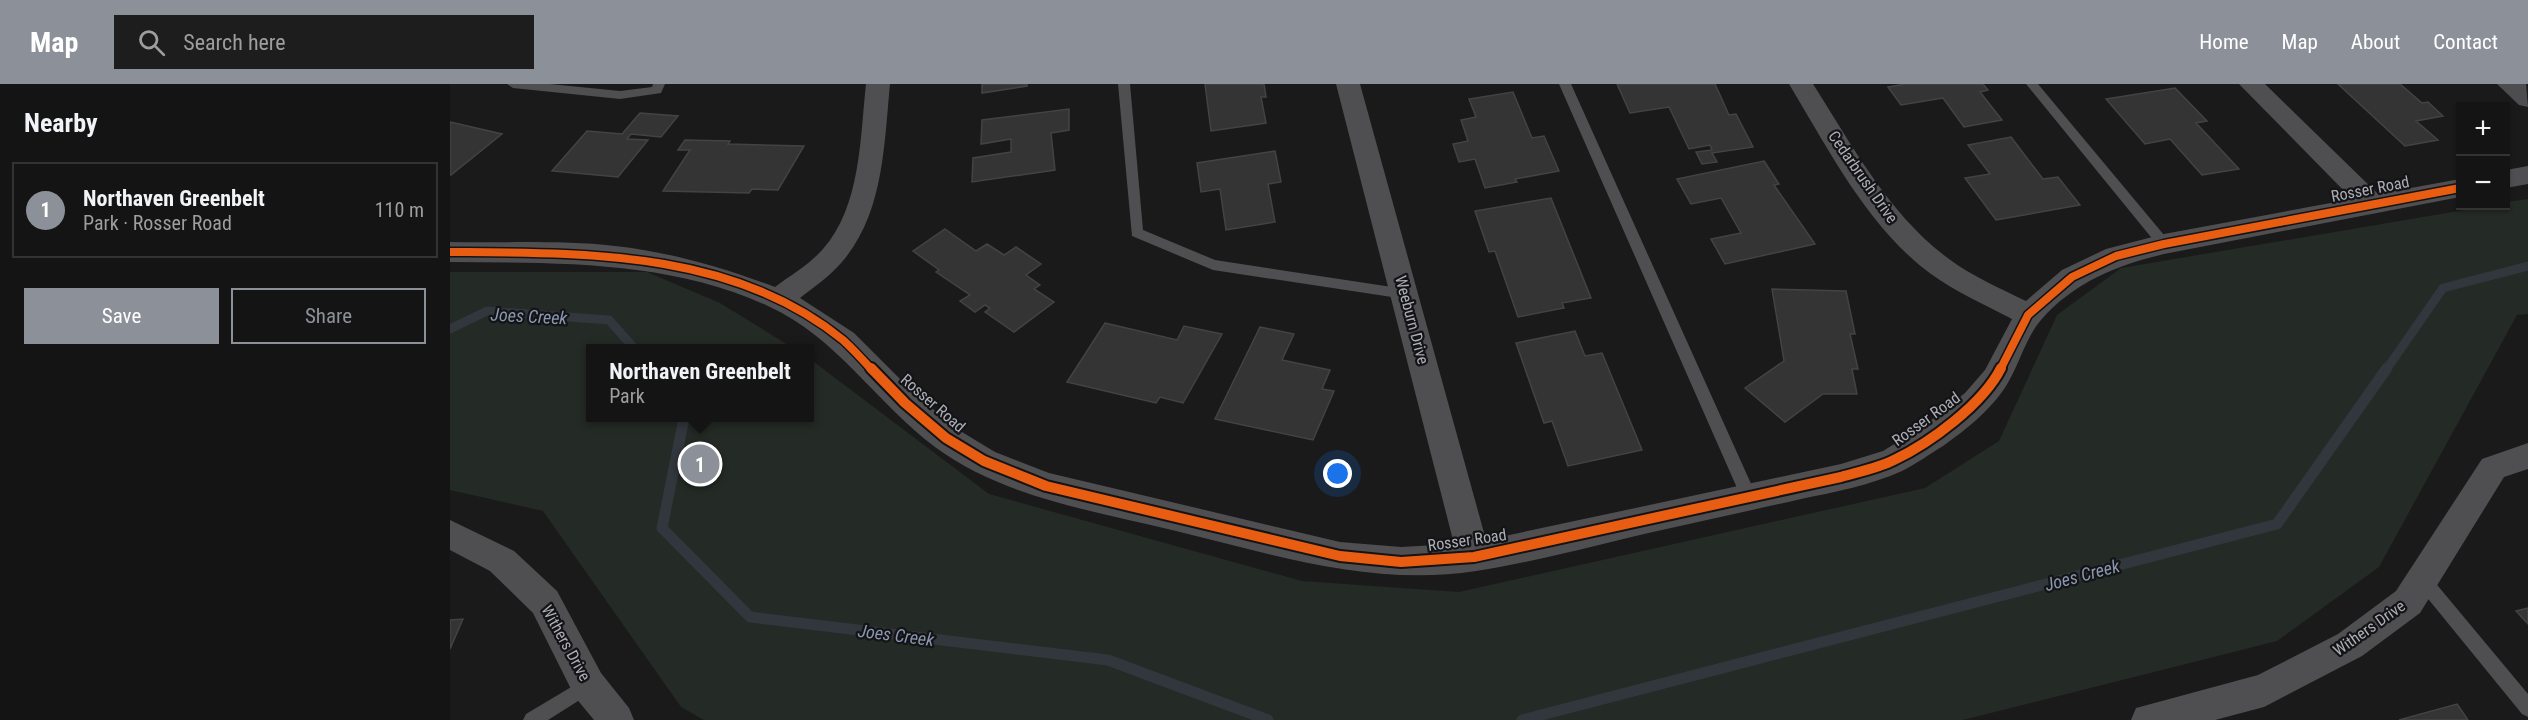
<!DOCTYPE html>
<html lang="en">
<head>
<meta charset="utf-8">
<style>
  body { margin:0; font-family:"Roboto Condensed",sans-serif; background:#1d1d1d; color:#f1f3f6 }
  .controls { position:absolute; right:18px; top:18px; display:grid; overflow:hidden; border-radius:0px; box-shadow:0 2px 4px #0004 }
  .controls button { width:54px; height:54px; display:grid; place-items:center; padding:0; border:0; border-bottom:2px solid #333334; background:#141414; color:#f1f3f6; font:30px sans-serif }
  .you { position:absolute; left:888px; top:390px; width:21px; height:21px; margin:-15px; border:4px solid #fff; border-radius:50%; background:#1a73e8; box-shadow:0 0 0 9px #1a73e833 }
  .badge { display:grid; place-items:center; width:39px; height:39px; border-radius:50%; background:#8c9099; color:#fff; font-size:20px; font-weight:700 }
  .pin { position:absolute; translate:-50% -50%; border:3px solid #fff; box-shadow:0 2px 6px #0006 }
  .popup { position:absolute; left:136px; top:260px; width:228px; height:78px; box-sizing:border-box; display:grid; place-content:center; border-radius:0px; background:#141414; filter:drop-shadow(0 2px 4px #0005); font-size:20px; white-space:nowrap; color:#9d9ea0 }
  .popup b { font-size:22px; color:#f1f3f6 }
  .popup::after { content:''; position:absolute; left:50%; top:100%; margin-left:-12px; border:12px solid transparent; border-top-color:#141414 }
  .list { margin:0; padding:0; list-style:none }
  h2 { display:flex; justify-content:space-between; align-items:center; height:78px; margin:0; padding:0 24px; font-size:26px }
  h2 small { font-size:20px; font-weight:400; color:#9d9ea0 }
  .list li { display:grid; grid-template-columns:39px 1fr auto; gap:18px; align-items:center; box-sizing:border-box; height:96px; margin:0 12px 12px; padding:0 12px; border:2px solid #333334; border-radius:0px }
  .list b { display:block; font-size:22px; white-space:nowrap }
  .list p { margin:0; font-size:20px; white-space:nowrap; color:#9d9ea0 }
  .list em { font-size:20px; font-style:normal; color:#9d9ea0 }
  .actions { display:flex; gap:12px; padding:18px 24px }
  .actions a { flex:1; padding:14px 0; border:2px solid #8c9099; border-radius:0px; text-align:center; font-size:21px; color:#8c9099 }
  .actions .main { background:#8c9099; color:#fff }
  .icon { flex:none; width:33px; height:33px; fill:none; stroke:currentColor; stroke-width:2; stroke-linecap:round; stroke-linejoin:round }
  .map { position:relative; flex:none; width:2078px; height:636px; overflow:hidden }
  header { display:flex; align-items:center; gap:36px; box-sizing:border-box; height:84px; padding:0 30px; background:#8c9099; color:#fff }
  header strong { font-size:28px }
  nav { display:flex; gap:33px; margin-inline-start:auto; font-size:21px }
  .search { width:420px; height:54px; background:#1d1d1d; display:flex; align-items:center; gap:15px; box-sizing:border-box; padding:0 21px; border-radius:0px; color:#9d9ea0; font-size:22px }
  main { display:flex }
  aside { flex:1; background:#141414 }
  .map>svg:first-child { display:block }
</style>
</head>
<body>
<header>
<strong>Map</strong>
<div class="search"><svg class="icon" aria-label="search" viewBox="0 0 24 24"><circle cx="10" cy="10" r="6"/><path d="M15 15l6 6"/></svg>Search here</div>
<nav><a>Home</a><a>Map</a><a>About</a><a>Contact</a></nav>
</header>
<main>
<aside>
<h2>Nearby<small></small></h2>
<ul class="list">
<li><span class="badge">1</span><div><b>Northaven Greenbelt</b><p>Park · Rosser Road</p></div><em>110 m</em></li>
</ul>
<div class="actions"><a class="main">Save</a><a>Share</a></div>
</aside>
<div class="map">
<svg width="2078" height="636" viewBox="0 0 2078 636">
  <rect width="100%" height="100%" fill="#1a1a1a"/>
  <path fill="#242a25" d="M2078 115V230L2067 231 1929 483 1827 557 1513 636H254L231 623 93 427 0 406V188H197L270 219 343 264H140V334H360V275L539 410 852 497 1009 508 1475 404 1549 357 1607 231 1671 184 2038 122H2056V118Z"/>
  <g fill="none" stroke-linecap="round" stroke-linejoin="round">
    <path stroke="#32363d" stroke-width="9" d="M0 245 37 227 159 236 184 264
      M1936 286 1993 204 2078 182"/>
    <path stroke="#32363d" stroke-width="11" d="M234 334 212 444 300 533 658 576 818 636
      M1072 636 1827 440 1937 284"/>
  </g>
  <path fill="#343435" stroke="#434346" stroke-width="1.5" d="M532 0H577V2L532 9Z
    M755 0H814L816 13H811L816 39 761 47Z
    M1167 0H1265L1279 31 1286 30 1303 63 1262 69 1267 78 1252 80 1246 68 1262 66 1260 61 1239 65 1219 23 1180 29Z
    M1455 0H1533L1538 6 1530 8 1552 36 1514 43 1493 14 1451 21 1438 3Z
    M1888 0H1950L1972 19 1978 18 1993 32 1966 37 1988 56 1955 62Z
    M1725 4 1757 37 1746 39 1789 85 1752 91 1720 55 1695 60 1656 15Z
    M1063 8 1082 54 1094 52 1109 87 1065 95 1067 98 1035 104 1025 75 1009 78 1003 60 1018 57 1011 36 1026 33 1019 15Z
    M619 25V46L601 49 605 86 522 98 523 74 561 68V55L531 60 532 36Z
    M190 29 228 32 211 53 181 50 177 55 198 56 168 93 102 87 137 47 172 50Z
    M0 38 52 50 1 91H0Z
    M1561 53 1593 95 1608 93 1630 121 1546 136 1515 94 1540 90 1518 61Z
    M235 56 280 57 278 60 354 62 328 106 302 105 299 109 213 107 240 66H228Z
    M825 67 831 98 818 100 825 138 776 146 770 105 751 108 747 79Z
    M1314 77 1329 100 1324 101 1365 160 1275 180 1261 155 1291 149 1271 114 1241 120 1227 95Z
    M1101 114 1141 214 1112 219 1114 224 1068 233 1045 167 1039 168 1025 127Z
    M495 145 526 167 537 160 554 171 566 163 591 180 576 191 590 201 584 205 604 218 564 248 535 228 540 224 535 221 525 228 510 217 520 211 486 188 489 186 463 167Z
    M1322 205 1396 207 1405 250H1400L1408 285H1402L1407 310H1373L1335 338 1295 304 1334 277Z
    M655 239 727 256 734 242 772 250 733 319 710 313 706 319 617 298Z
    M810 243 844 250 832 276 880 286 872 305 884 307 863 356 765 335Z
    M1125 247 1135 272 1152 269 1192 366 1118 382 1102 337 1094 339 1066 259Z
    M2078 524V540L2066 527Z
    M13 535 0 565V536Z
    M2007 620 2018 636H1949Z"/>
  <g fill="none" stroke-linecap="round" stroke-linejoin="round">
    <path fill="#4f4f52" fill-rule="evenodd" d="M57 0H100L170 7 202 3 203 0H215L211 9 170 15 63 4Z
      M668 0H680L693 146 765 176 955 205 962 210 960 214 955 215 763 186 682 152Z
      M1109 0H1121L1307 413 1305 418 1299 420 1293 418 1291 413Z
      M1576 0H1588L1719 157 1721 160 1719 163H1709Z
      M1972 488 1978 490 2078 610V633L2072 630 1966 500 1964 495 1966 490Z
      M138 593 144 595 147 601 144 607 98 636H73L76 630Z"/>
    <path fill="#4f4f52" fill-rule="evenodd" d="M416 0H440C434 61 434 129 392 178 380 192 364 203 350 214L404 249 466 311 507 345 545 368 599 389 890 458 951 463 1004 460 886 0H910L1036 456 1391 380 1433 367 1475 341 1515 309 1535 286 1562 235C1535 221 1506 208 1481 190 1418 144 1379 66 1339 0H1363C1402 61 1439 131 1499 175 1522 192 1549 204 1576 217L1612 186 1656 165 1714 150 1902 115 1789 0H1815L1928 110 2010 95V113L1714 170C1667 181 1623 199 1591 236 1577 252 1570 277 1560 295 1546 322 1517 345 1493 362 1480 370 1466 380 1452 387 1421 401 1385 408 1351 415 1308 425 1264 434 1221 444 1157 458 1091 477 1026 487 923 503 825 471 726 447 645 427 554 414 485 363 426 319 387 253 318 222 218 176 108 179 0 178V158C55 159 111 156 165 162 221 168 274 184 325 203 341 191 360 180 373 165 411 122 410 54 416 0Z
      M2078 82V100L2056 104V86Z
      M2078 359V385L2054 393 1970 529 1912 572 1814 623 1765 636H1681L1686 624 1808 591 1888 550 1946 507 2032 375Z
      M0 436 64 467 107 507 151 589 179 624 184 636H144L125 613 83 529 40 487 0 466Z"/>
    <path fill="#4d4d4f" fill-rule="evenodd" d="M2047 0H2076L2078 23 2069 21Z"/>
    <defs>
      <path id="cycleway-far1" d="M0 168C134 169 283 166 393 256 403 265 413 276 422 286
        M1550 286 1578 231 1622 193 1666 172 1714 160 2010 104"/>
      <path id="cycleway" d="M421 284 455 319 496 354 534 377 596 402 890 472 951 478 1024 473 1391 393C1408 388 1428 384 1444 376 1480 359 1533 320 1551 284"/>
    </defs>
    <use href="#cycleway-far1" stroke="#141416" stroke-width="11"/>
    <use href="#cycleway" stroke="#141416" stroke-width="14"/>
    <use href="#cycleway-far1" stroke="#e95d12" stroke-width="8"/>
    <use href="#cycleway" stroke="#e95d12" stroke-width="10"/>
  </g>
  <g text-anchor="middle" dominant-baseline="central" stroke-width="4.5" stroke-linejoin="round" paint-order="stroke">
    <g font-size="16" fill="#adafb8" stroke="#141416">
      <text transform="translate(1413 93) rotate(55)">Cedarbrush Drive</text>
      <text transform="translate(1920 105) rotate(-11)">Rosser Road</text>
      <text transform="translate(962 236) rotate(75)">Weeburn Drive</text>
      <text transform="translate(483 319) rotate(41)">Rosser Road</text>
      <text transform="translate(1476 335) rotate(-36)">Rosser Road</text>
      <text transform="translate(1017 456) rotate(-8)">Rosser Road</text>
      <text transform="translate(1919 544) rotate(-35)">Withers Drive</text>
      <text transform="translate(116 559) rotate(61)">Withers Drive</text>
    </g>
    <g font-size="18" font-style="italic" fill="#8997af" stroke="#141416">
      <text transform="translate(79 232) rotate(3)">Joes Creek</text>
      <text transform="translate(1632 491) rotate(-15)">Joes Creek</text>
      <text transform="translate(446 551) rotate(7)">Joes Creek</text>
    </g>
  </g>
</svg>
<div class="controls">
<button>+</button>
<button>−</button>
</div>
<div class="you"></div>
<div class="pin badge" style="left:250px;top:380px">1</div>
<div class="popup"><b>Northaven Greenbelt</b>Park</div>
</div>
</main>
</body>
</html>
